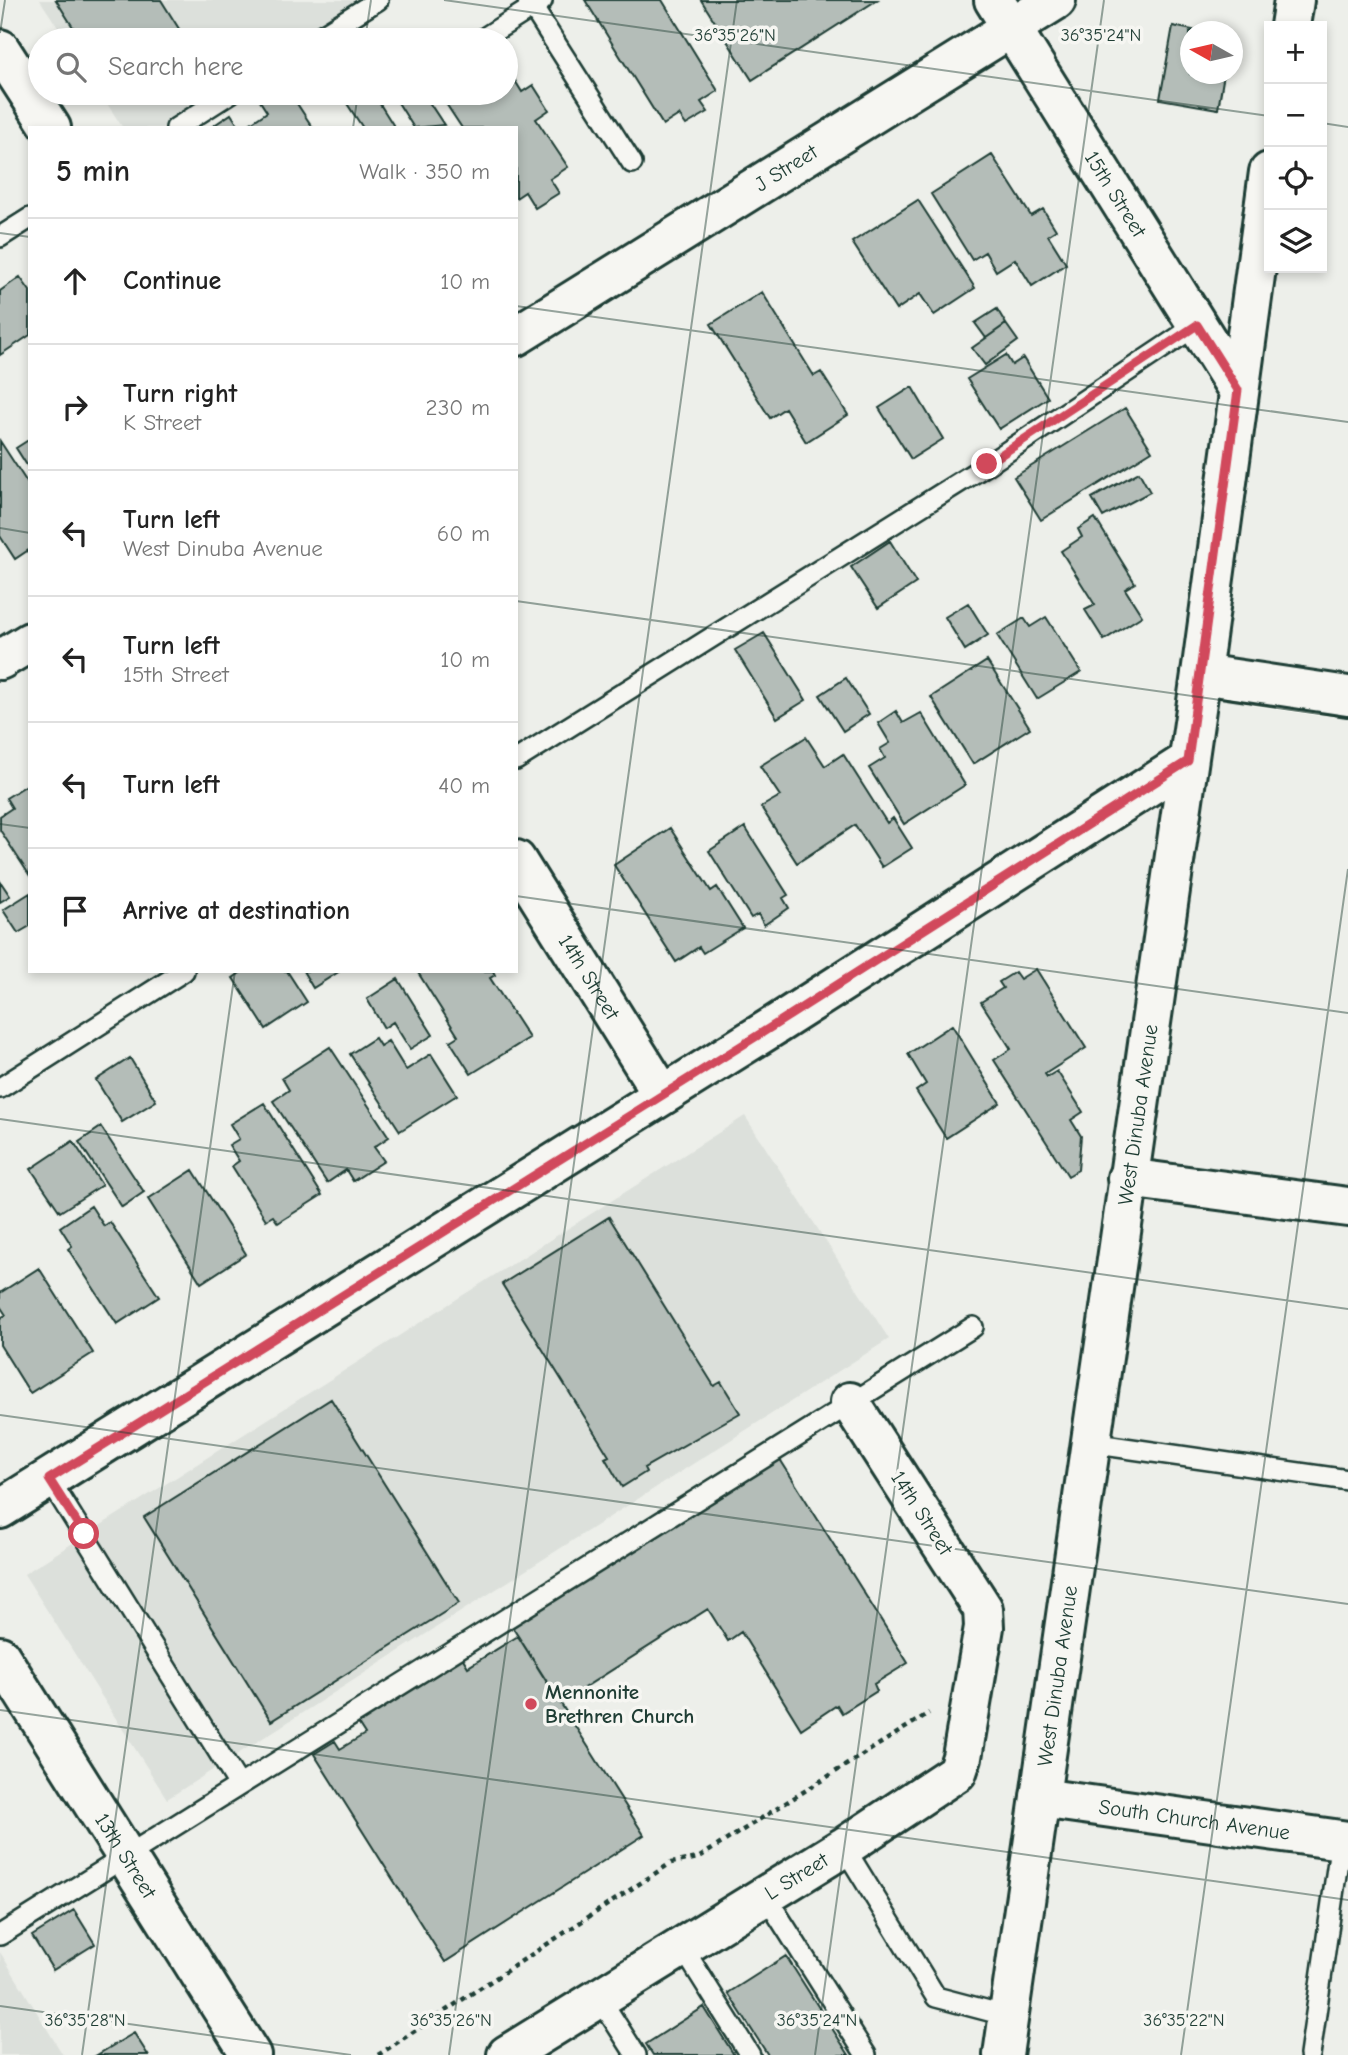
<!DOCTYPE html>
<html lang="en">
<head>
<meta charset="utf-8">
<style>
  body { margin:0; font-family:"Comic Neue",sans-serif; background:#f2f2f2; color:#222 }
  .controls { position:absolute; right:21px; top:21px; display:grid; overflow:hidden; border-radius:0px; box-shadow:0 4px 10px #0003 }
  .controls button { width:63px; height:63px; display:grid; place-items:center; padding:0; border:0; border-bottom:2px solid #e0e0e0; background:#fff; color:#222; font:35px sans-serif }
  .compass { position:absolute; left:1180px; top:21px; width:63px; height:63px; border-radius:50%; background:#fff; box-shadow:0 4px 10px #0003; rotate:278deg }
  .stop { position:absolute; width:21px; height:21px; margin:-16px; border:5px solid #d1495b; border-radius:50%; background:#fff }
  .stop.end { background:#d1495b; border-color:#fff; box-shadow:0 2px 7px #0008 }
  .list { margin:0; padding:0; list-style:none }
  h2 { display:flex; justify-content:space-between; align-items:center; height:91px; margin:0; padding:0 28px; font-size:30px }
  h2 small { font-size:23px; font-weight:400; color:#767676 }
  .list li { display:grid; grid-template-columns:46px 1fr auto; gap:21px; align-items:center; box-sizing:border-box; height:126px; padding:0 28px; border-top:2px solid #e0e0e0 }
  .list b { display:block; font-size:26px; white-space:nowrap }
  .list p { margin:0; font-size:23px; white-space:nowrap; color:#767676 }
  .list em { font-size:23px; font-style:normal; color:#767676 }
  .icon { flex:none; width:38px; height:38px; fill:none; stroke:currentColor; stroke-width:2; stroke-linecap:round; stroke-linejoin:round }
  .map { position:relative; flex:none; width:1348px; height:2055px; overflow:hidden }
  .search { position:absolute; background:#fff; box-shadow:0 4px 10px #0003; left:28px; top:28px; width:490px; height:77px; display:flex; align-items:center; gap:18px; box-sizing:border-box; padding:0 24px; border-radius:38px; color:#767676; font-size:26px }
  .panel { position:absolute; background:#fff; box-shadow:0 4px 10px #0003; left:28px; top:126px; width:490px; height:847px; border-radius:0px }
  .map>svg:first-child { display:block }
</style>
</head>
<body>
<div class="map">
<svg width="1348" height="2055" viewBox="0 0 1348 2055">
  <rect width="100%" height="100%" fill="#edefea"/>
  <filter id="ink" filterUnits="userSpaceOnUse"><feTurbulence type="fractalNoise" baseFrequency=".0143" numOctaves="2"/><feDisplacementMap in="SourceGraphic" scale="14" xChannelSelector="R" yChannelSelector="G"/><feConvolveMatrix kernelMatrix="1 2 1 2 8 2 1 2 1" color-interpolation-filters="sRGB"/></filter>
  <g filter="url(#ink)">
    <path fill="#dce0db" d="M40 0H378L314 40H66Z
      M100 93H231L176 128H123Z
      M745 1116 889 1339 167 1799 24 1574Z
      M0 1952 63 2055H0Z"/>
    <path fill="#b4bdb8" stroke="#1f3d34" stroke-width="2" d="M56 0H161L186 40H81Z
      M585 0H662L718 91 701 102 708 112 686 125 679 115 663 125Z
      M701 0H877L752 80Z
      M1173 26 1202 32H1190V74H1224L1218 109 1160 99Z
      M382 29 390 40H364Z
      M506 66 522 92 533 85 549 110 536 119 568 167 550 179 559 193 535 208 525 192 516 198V128H462L439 93H506Z
      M266 93H290L313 128H250L248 125 267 112 258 98Z
      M340 93H373L395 128H363Z
      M392 93H423L444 125 414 128Z
      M231 114 240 128H210Z
      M992 155 1031 216 1043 209 1056 230 1048 235 1066 264 1032 286 1015 259 996 271 985 252 972 260 931 194Z
      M918 200 975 288 934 315 920 294 896 310 852 242Z
      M20 277 30 291V335L0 355V291Z
      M762 292 814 376 821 372 848 415 806 442 785 408 770 418 711 324Z
      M997 309 1006 324 986 338 975 323Z
      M1006 324 1018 341 985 365 972 348Z
      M1006 355 1012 365 1023 358 1048 398 999 429 967 379Z
      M912 387 943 439 911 459 879 408Z
      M1125 408 1152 451 1041 520 1014 477Z
      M30 439V470L16 448Z
      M0 441 30 487V549L15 559 0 536Z
      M1139 472 1150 492 1103 517 1092 498Z
      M1095 518 1135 583 1125 589 1142 616 1104 640 1085 610 1095 605 1061 551 1082 537 1078 529Z
      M890 541 916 583 878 608 851 567Z
      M968 603 988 635 965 650 945 617Z
      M1046 617 1081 672 1037 699 997 635 1024 618 1030 627Z
      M764 633 806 700 777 718 735 650Z
      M987 661 1030 728 973 764 931 697Z
      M846 678 869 714 843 731 820 695Z
      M896 711 903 723 921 713 965 785 904 824 869 768 885 758 880 749 890 743 878 723Z
      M806 737 825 766 843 754 887 823 893 818 912 848 882 867 855 825 797 863 761 807 780 796 760 766Z
      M30 783V876L0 830V816L12 808 6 798Z
      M745 827 788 895 783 898 789 908 764 925 758 914 751 918 709 851Z
      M670 828 711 891 717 887 743 928 703 953 699 947 676 962 614 865Z
      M0 881 10 896 0 902Z
      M30 893V926L18 933 3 910Z
      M1036 969 1086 1048 1045 1074 1047 1077 1057 1071 1083 1112 1071 1120 1081 1136 1078 1170 1068 1176 994 1060 1011 1049 981 1002 1003 988 999 982 1015 972 1020 979Z
      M243 971H287L307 1002 266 1029 233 978Z
      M303 971H340L313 988Z
      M417 971H493L495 975 490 978 529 1038 471 1074 450 1041 458 1036Z
      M398 979 433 1035 410 1049 393 1022 384 1028 367 999Z
      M952 1025 1000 1103 946 1138 916 1091 926 1084 908 1054Z
      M375 1038 380 1046 388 1041 406 1070 431 1054 457 1095 400 1131 350 1054Z
      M330 1047 389 1137 374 1147 384 1161 353 1181 346 1170 327 1183 273 1101 289 1090 282 1078Z
      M130 1058 156 1101 122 1122 96 1080Z
      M264 1103 322 1195 278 1223 273 1216 266 1220 232 1166 239 1161 229 1145 239 1139 230 1124Z
      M101 1127 144 1192 122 1207 79 1142Z
      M73 1141 102 1185 60 1212 31 1169Z
      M193 1170 246 1254 201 1283 148 1199Z
      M91 1206 104 1226 110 1222 159 1297 117 1324 68 1249 72 1246 60 1227Z
      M609 1217 714 1386 721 1382 740 1413 644 1468 646 1472 622 1487 605 1458 609 1456 502 1284Z
      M39 1268 93 1353 30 1393 0 1345V1318L6 1315 0 1306V1293Z
      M331 1399 459 1603 271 1721 144 1517Z
      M778 1456 908 1663 874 1684 877 1691 842 1713 837 1705 801 1729 741 1632 728 1641 708 1609 560 1703 511 1625Z
      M518 1636 644 1835 445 1962 314 1754 335 1741 340 1749 365 1734 358 1723 462 1657 468 1667Z
      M74 1910 95 1944 53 1970 32 1936Z
      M786 1956 849 2055H768L728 1993Z
      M704 2007 734 2055H653L646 2044Z
      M134 2033 148 2055H97Z"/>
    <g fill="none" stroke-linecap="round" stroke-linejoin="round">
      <defs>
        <path id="service" d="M528 0 632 163
          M487 36 542 1
          M314 40 378 0
          M176 128 231 93
          M0 237 30 218
          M516 760 987 465 1197 325
          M0 1088 184 971
          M1090 1443 1348 1480
          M49 1479 239 1785
          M844 1847 936 1997 1008 2016
          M765 1895 866 2055
          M0 1935 973 1327
          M683 1948 750 2055
          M599 1997 636 2055
          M1310 2055 1341 1840"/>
        <g id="minor">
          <path id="s1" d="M994 0 1238 390"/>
          <path d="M0 49 51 128"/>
          <path id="s2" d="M516 336 1056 0"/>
          <path d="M0 660 30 642"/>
          <path d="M1201 674 1348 696"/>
          <path id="s3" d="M516 860 662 1094"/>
          <path d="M1127 1178 1348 1207"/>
          <path d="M0 1509 777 1024 1188 761"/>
          <path id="s4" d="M0 1656 251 2055"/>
          <path id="s5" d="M1040 1798 1348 1841"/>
          <path id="s6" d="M507 2055 844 1847 957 1772 962 1757 984 1627 983 1609 850 1402"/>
        </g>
        <g id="tertiary">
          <path d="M1290 26 1294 0"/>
          <path id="s7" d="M1003 2055 1201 674 1269 172"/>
        </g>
      </defs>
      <use href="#service" stroke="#1f3d34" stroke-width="24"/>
      <use href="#minor" stroke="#1f3d34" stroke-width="44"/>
      <use href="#tertiary" stroke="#1f3d34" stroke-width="44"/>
      <path stroke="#1f3d34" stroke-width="4.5" stroke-dasharray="5 5" stroke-linecap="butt" d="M378 2055 671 1863 698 1858 929 1713"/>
      <use href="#service" stroke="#f6f6f2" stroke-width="19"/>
      <use href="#minor" stroke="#f6f6f2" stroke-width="38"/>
      <use href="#tertiary" stroke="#f6f6f2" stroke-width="38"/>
    </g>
  </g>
  <g fill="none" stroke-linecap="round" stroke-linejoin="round" filter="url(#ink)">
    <path stroke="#d1495b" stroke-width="9" d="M84 1534 49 1479 776 1024 1188 761 1238 390 1197 325 987 464"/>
  </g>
  <path fill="none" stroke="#1f3d34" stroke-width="2" stroke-opacity="0.45" d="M444 0 1269 116M0 33 5 0M365 40 371 0M1322 123 1348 127M353 128 358 93M0 233 30 237M516 306 1348 422M0 528 30 533M516 601 1348 718M0 824 30 828M516 896 1348 1013M0 1119 1348 1309M0 1415 1348 1604M0 1710 1348 1900M0 2006 351 2055M82 2055 235 971M449 2055 737 0M815 2055 1104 0M1181 2055 1348 869"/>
  <circle fill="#d1495b" stroke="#f6f6f2" stroke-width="2.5" cx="531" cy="1704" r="7"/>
  <g text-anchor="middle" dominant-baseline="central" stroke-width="7" stroke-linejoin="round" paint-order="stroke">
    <g font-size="21" fill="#1f3d34" stroke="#f6f6f2">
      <text stroke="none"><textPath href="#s2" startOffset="318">J Street</textPath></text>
      <text stroke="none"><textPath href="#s1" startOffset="229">15th Street</textPath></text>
      <text stroke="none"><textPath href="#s3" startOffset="138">14th Street</textPath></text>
      <text stroke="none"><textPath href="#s7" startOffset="950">West Dinuba Avenue</textPath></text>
      <text transform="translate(922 1513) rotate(57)">14th Street</text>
      <text stroke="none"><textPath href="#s7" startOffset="383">West Dinuba Avenue</textPath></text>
      <text stroke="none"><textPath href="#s5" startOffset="156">South Church Avenue</textPath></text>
      <text stroke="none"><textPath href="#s4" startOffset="236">13th Street</textPath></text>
      <text stroke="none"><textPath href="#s6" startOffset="340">L Street</textPath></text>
    </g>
    <g font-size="21" font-weight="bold" fill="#1f3d34" stroke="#f6f6f2" text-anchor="start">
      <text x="545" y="1692">Mennonite<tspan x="545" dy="24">Brethren Church</tspan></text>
    </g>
  </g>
  <g font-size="18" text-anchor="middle" fill="#1f3d34" stroke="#f6f6f2" stroke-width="7" stroke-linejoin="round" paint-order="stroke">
    <text x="735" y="41">36°35'26"N</text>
    <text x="1101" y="41">36°35'24"N</text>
    <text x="85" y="2026">36°35'28"N</text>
    <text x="451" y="2026">36°35'26"N</text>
    <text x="817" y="2026">36°35'24"N</text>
    <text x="1184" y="2026">36°35'22"N</text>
  </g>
</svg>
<div class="controls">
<button>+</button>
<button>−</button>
<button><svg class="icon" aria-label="locate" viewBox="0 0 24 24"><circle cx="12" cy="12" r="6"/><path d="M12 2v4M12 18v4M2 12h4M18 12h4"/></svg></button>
<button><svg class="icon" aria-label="layers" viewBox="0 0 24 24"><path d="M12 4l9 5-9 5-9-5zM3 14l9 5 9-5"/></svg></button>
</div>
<svg class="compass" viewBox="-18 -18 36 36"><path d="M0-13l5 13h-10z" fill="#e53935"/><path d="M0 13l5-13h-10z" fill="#767676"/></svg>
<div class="stop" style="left:84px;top:1534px"></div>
<div class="stop end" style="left:987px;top:464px"></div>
<div class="search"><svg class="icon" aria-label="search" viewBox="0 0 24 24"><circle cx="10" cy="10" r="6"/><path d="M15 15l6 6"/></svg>Search here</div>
<section class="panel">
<h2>5 min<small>Walk · 350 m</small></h2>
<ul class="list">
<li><svg class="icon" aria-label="ahead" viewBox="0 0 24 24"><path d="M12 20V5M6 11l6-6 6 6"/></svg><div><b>Continue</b></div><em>10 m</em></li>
<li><svg class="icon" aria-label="right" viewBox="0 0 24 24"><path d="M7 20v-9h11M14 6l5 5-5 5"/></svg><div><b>Turn right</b><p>K Street</p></div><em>230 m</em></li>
<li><svg class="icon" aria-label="left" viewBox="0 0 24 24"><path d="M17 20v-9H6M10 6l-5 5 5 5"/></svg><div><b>Turn left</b><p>West Dinuba Avenue</p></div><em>60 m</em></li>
<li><svg class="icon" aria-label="left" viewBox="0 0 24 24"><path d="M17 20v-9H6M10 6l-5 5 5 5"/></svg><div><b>Turn left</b><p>15th Street</p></div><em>10 m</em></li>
<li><svg class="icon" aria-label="left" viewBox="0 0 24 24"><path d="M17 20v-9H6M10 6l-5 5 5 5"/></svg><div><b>Turn left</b></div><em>40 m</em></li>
<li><svg class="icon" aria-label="arrive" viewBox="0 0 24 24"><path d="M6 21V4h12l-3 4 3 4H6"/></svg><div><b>Arrive at destination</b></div></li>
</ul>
</section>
</div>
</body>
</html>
